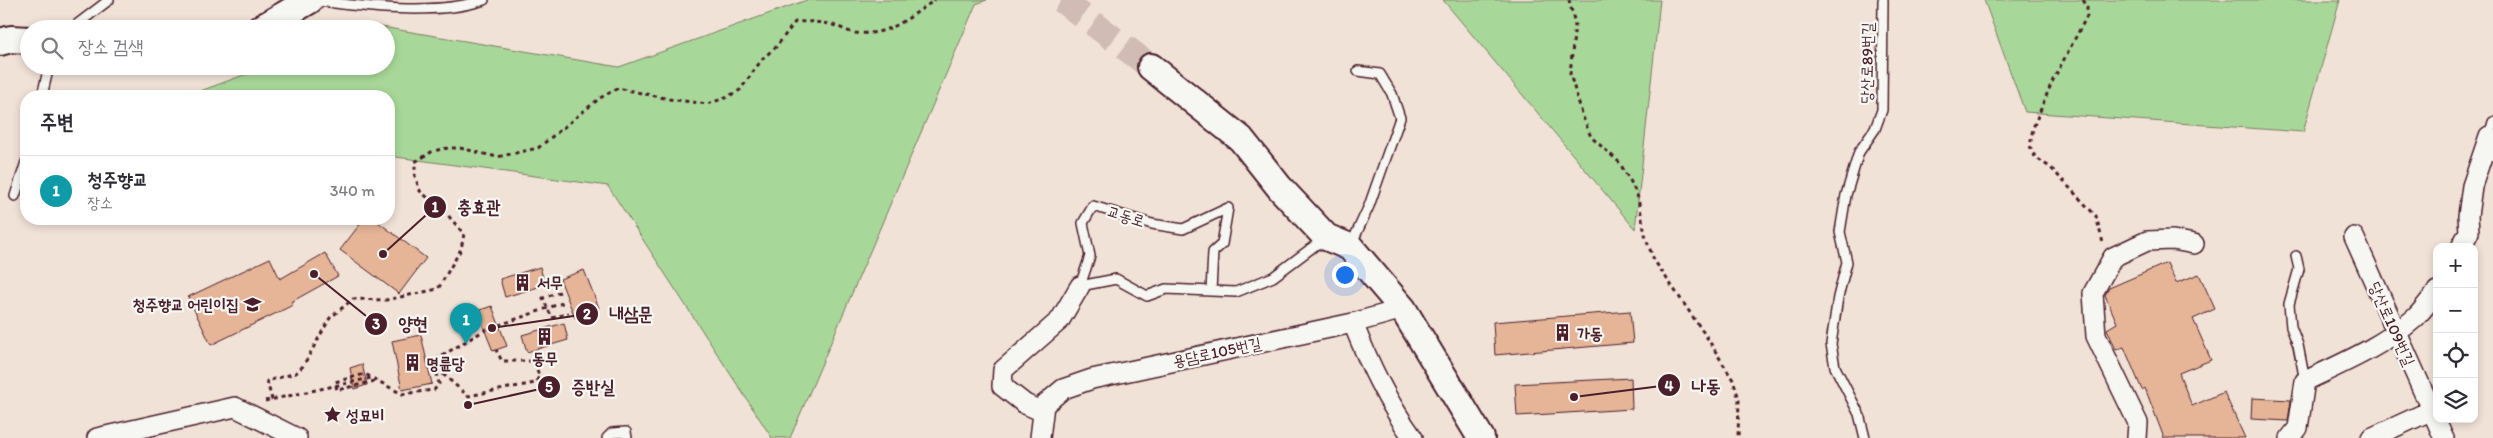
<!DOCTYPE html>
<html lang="ko">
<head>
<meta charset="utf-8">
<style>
  body { margin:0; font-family:Itim,"Poor Story",sans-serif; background:#f2f2f3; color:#2b2b33 }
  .controls { position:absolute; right:15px; bottom:15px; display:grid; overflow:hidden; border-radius:10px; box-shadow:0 2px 8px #0003 }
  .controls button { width:45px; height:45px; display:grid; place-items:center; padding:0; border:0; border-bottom:1px solid #e1e1e2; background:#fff; color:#2b2b33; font:25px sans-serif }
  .you { position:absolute; left:1344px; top:274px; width:18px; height:18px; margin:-12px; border:4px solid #fff; border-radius:50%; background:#1a73e8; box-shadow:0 0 0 8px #1a73e833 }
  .badge { display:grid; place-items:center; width:32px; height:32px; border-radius:50%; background:#4a1f2b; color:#fff; font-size:16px; font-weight:700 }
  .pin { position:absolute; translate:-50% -41px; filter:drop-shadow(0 1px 2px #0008) }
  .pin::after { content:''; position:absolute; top:26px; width:18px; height:15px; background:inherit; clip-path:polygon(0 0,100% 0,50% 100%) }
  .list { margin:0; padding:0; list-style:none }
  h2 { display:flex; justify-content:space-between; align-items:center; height:65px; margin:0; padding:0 20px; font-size:21px }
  h2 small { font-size:16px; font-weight:400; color:#7c7c81 }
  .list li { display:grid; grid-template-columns:32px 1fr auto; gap:15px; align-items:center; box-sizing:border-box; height:70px; padding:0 20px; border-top:1px solid #e1e1e2 }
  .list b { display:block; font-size:19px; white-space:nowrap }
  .list p { margin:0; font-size:16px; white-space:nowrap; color:#7c7c81 }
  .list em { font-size:16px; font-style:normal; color:#7c7c81 }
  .icon { flex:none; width:28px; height:28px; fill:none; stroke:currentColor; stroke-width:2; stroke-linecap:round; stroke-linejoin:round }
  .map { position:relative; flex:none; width:2493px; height:438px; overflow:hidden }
  .search { position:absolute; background:#fff; box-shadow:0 2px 8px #0003; left:20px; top:20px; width:375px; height:55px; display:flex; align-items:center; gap:12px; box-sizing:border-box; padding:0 18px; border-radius:28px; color:#7c7c81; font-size:19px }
  .panel { position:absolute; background:#fff; box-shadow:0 2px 8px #0003; left:20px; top:90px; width:375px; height:135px; border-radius:20px }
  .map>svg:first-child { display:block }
</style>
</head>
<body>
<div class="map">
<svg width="2493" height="438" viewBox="0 0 2493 438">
  <rect width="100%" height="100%" fill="#f1e2d7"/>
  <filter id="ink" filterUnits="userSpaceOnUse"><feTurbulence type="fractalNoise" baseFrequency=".02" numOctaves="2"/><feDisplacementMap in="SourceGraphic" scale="10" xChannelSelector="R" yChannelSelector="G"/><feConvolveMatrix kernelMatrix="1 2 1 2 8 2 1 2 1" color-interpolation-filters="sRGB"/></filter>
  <g filter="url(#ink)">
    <path fill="#a8d899" stroke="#797c62" d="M807 0H987L976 4 790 438H772L608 186 389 156V96H187L268 66H386V29H368L376 26 619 67Z
      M1443 0H1660L1635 229Z
      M1984 0H2340L2303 132 2025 112Z"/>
    <path fill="#e6b497" stroke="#4a1f2b" d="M364 219H374L426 258 399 294 340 250Z
      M325 253 338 276 291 302 293 305 211 345 188 297 270 258 280 279Z
      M2167 263 2176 283 2199 274 2215 309 2193 319 2211 360 2179 373 2192 406 2224 392 2245 438H2164L2145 388 2142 390 2124 347 2116 350 2107 329 2117 323 2105 295 2109 288Z
      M540 267 545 285 505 297 500 279Z
      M584 270 599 308 575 318 560 279Z
      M492 306 507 346 493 351 477 311Z
      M1630 311 1633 343 1495 355 1493 322Z
      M564 323 568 340 527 352 522 335Z
      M421 335 432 384 402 390 392 341Z
      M362 364 367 385 354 389 350 368Z
      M1631 378 1632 409 1517 416 1515 384Z
      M2252 398 2291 400 2288 421 2251 419Z"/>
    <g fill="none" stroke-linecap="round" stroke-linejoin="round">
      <path stroke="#d0bbb5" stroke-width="26" stroke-dasharray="26 13" stroke-linecap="butt" d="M1062 0 1151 67"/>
      <defs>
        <path id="lane" d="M312 0C361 7 437 16 484 0
          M71 29 109 0
          M42 96 49 66
          M2493 122 2489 136 2493 156
          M15 196 26 162
          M1093 206 1152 224 1183 229 1228 208 1222 244 1213 252 1211 291 1166 289 1147 296 1116 279 1080 286 1090 256 1083 223Z
          M1351 245 1369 206 1400 118 1392 94 1380 74 1358 71
          M2296 256 2299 269 2289 304 2291 327 2298 345 2305 381
          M1211 291 1236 292 1273 277 1325 238
          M607 438 612 433 626 432 627 438
          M1865 438 1859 414 1835 367 1831 344 1838 297 1847 262 1840 232 1846 195 1859 152 1875 129 1882 110 1883 0"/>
        <path id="street" d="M2354 237 2444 438
          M2461 247 2469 232 2468 216 2472 186 2489 136
          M1353 323C1370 366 1387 401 1413 438
          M1043 412 1025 404 1002 386 1003 370 1060 320 1080 286
          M97 438 235 407 297 438
          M1040 438 1044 405 1063 389 1092 379 1353 323 1403 309
          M2137 438 2138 423 2096 336 2093 293 2113 257 2147 241 2173 240 2194 244
          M2290 438 2298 428 2305 381C2343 363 2383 346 2415 318 2423 310 2430 300 2437 291
          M2371 438 2430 411"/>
        <path id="secondary" d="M260 29 310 0
          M0 42 11 39 29 40
          M1151 67 1241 139 1280 188 1326 237 1350 247 1403 309 1481 438"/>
      </defs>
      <use href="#lane" stroke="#4a1f2b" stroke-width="12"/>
      <use href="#street" stroke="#4a1f2b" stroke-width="22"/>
      <use href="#secondary" stroke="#4a1f2b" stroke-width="30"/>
      <path stroke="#4a1f2b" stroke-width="3" stroke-dasharray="4 4" stroke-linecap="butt" d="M1569 0 1575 24 1570 74 1583 117 1591 137 1619 162 1632 184 1638 198 1646 239 1654 260 1706 336 1733 380 1739 399 1738 438
        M2083 0 2087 6V16L2052 82 2033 128 2030 146 2035 157 2051 168 2096 216 2103 243
        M560 292 543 298 552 318 569 313
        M437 369 468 396 535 383 539 377 535 361H502L496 350
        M375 381 337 390 335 382 365 374 402 394 434 390 439 384 436 369 438 358 485 330 565 302
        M272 400 267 381 296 373 303 366 330 318 353 299 386 300 438 289 461 249 464 234 446 213 420 191 415 176V162L433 151 448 148H460L497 157 538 148 600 98 618 88 669 99 707 104 725 98 740 90 763 58 776 47 795 22C809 21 820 22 833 25 840 27 848 32 855 33 891 36 907 18 935 0
        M265 401 371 378"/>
      <use href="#lane" stroke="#f6f6f2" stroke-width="9"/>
      <use href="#street" stroke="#f6f6f2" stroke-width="19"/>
      <use href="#secondary" stroke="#f6f6f2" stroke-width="26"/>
    </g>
  </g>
  <defs>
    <symbol id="building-bare" viewBox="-9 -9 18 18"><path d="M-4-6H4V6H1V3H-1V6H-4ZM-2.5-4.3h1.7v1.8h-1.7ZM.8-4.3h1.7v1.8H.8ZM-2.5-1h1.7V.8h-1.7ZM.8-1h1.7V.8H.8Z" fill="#4a1f2b" stroke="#f6f6f2" stroke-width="2.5" paint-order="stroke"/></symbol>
    <symbol id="school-bare" viewBox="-9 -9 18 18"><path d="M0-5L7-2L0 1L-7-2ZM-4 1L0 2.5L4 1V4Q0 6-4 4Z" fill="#4a1f2b" stroke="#f6f6f2" stroke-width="2.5" paint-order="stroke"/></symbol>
    <symbol id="sight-bare" viewBox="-9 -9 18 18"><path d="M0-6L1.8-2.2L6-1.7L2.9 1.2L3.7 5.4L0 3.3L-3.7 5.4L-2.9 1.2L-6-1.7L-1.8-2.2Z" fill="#4a1f2b" stroke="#f6f6f2" stroke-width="2.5" paint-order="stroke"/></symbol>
  </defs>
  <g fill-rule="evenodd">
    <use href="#building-bare" x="510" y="270" width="25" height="25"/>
    <use href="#school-bare" x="240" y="292" width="25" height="25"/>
    <use href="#building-bare" x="1550" y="320" width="25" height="25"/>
    <use href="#building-bare" x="532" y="324" width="25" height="25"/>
    <use href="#building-bare" x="400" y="350" width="25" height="25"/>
    <use href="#sight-bare" x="320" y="402" width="25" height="25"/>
  </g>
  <g text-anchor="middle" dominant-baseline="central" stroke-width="4.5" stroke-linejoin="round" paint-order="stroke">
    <g font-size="16" fill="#4a1f2b" stroke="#f6f6f2">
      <text transform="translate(1867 63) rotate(-89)">당산로89번길</text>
      <text transform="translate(1126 216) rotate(17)">교동로</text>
      <text transform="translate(2392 324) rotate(66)">당산로109번길</text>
      <text transform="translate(1217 352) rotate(-12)">용담로105번길</text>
    </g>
    <g font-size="16" font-weight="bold" fill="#4a1f2b" stroke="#f6f6f2" text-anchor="start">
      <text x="537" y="282">서무</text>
      <text x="239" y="304" text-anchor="end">청주향교 어린이집</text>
      <text x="1577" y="333">가동</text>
      <text x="545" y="358" text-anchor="middle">동무</text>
      <text x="426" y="363">명륜당</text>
      <text x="346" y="415">성묘비</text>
    </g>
  </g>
  <path fill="none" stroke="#4a1f2b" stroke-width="2" d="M383 254L435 207M492 328L587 314M314 274L376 324M1574 397L1669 385M468 405L549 387"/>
  <g fill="#4a1f2b" stroke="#f6f6f2" stroke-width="2">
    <circle cx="383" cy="254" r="5"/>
    <circle cx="492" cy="328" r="5"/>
    <circle cx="314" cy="274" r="5"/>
    <circle cx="1574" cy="397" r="5"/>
    <circle cx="468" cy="405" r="5"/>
    <circle cx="435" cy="207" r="12"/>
    <circle cx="587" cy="314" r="12"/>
    <circle cx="376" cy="324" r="12"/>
    <circle cx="1669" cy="385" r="12"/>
    <circle cx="549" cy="387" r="12"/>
  </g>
  <g font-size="15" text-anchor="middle" font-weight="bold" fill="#fff">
    <text x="435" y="212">1</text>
    <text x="587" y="319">2</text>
    <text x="376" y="329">3</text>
    <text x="1669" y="391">4</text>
    <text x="549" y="392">5</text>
  </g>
  <g font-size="18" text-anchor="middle" font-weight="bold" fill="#4a1f2b" stroke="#f6f6f2" stroke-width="4.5" stroke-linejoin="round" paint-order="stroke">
    <text x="479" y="213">충효관</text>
    <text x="631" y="320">내삼문</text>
    <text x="413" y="330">양현</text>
    <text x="1706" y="392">나동</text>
    <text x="593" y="393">증반실</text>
  </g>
</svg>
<div class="controls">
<button>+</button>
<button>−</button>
<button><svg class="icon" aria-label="locate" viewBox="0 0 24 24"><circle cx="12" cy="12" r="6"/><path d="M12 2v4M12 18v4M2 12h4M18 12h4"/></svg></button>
<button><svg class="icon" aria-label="layers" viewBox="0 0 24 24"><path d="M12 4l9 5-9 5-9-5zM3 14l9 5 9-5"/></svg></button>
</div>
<div class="you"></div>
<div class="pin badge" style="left:466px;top:344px;background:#0f9aa8">1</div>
<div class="search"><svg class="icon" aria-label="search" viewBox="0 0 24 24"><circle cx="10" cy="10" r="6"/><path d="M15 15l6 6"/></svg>장소 검색</div>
<section class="panel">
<h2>주변<small></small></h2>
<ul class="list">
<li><span class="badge" style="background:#0f9aa8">1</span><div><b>청주향교</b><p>장소</p></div><em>340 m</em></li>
</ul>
</section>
</div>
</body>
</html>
